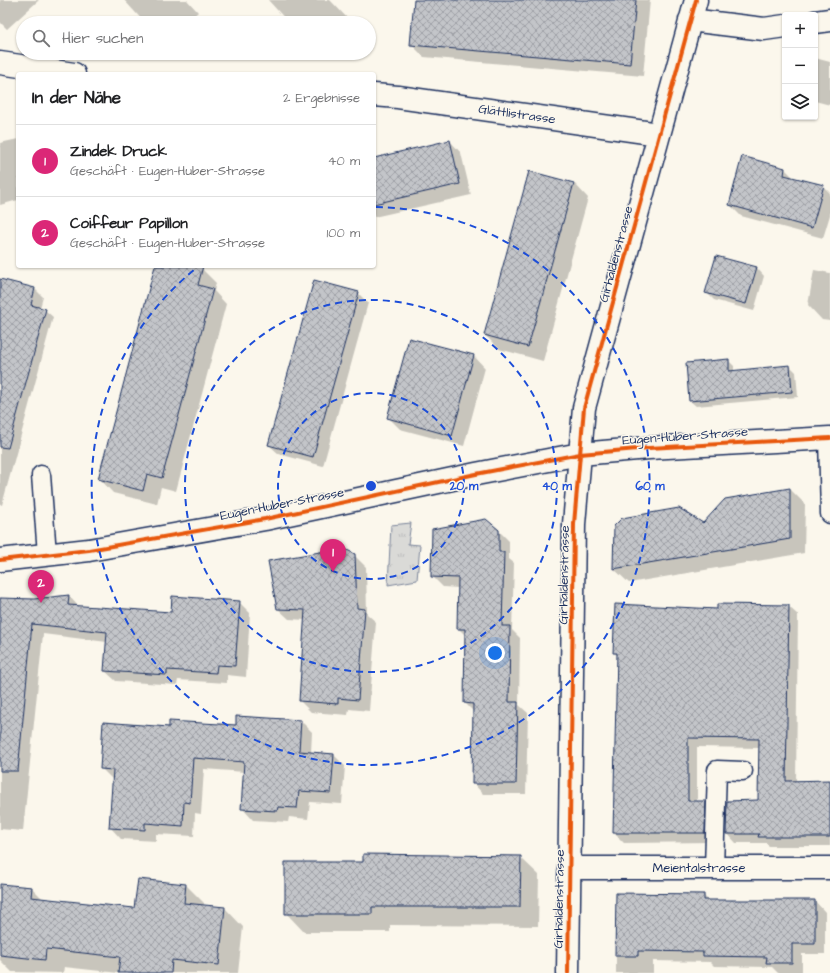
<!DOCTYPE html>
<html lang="de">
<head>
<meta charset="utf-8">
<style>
  body { margin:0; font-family:"Architects Daughter",sans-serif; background:#f6f6f6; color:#202124 }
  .controls { position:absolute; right:12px; top:12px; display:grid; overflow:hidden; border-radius:4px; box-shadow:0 1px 3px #0004 }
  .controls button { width:36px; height:36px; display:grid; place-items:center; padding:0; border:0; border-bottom:1px solid #e0e0e0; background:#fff; color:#202124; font:20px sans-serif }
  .you { position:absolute; left:495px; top:653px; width:14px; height:14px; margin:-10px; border:3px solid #fff; border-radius:50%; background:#1a73e8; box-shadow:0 0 0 6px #1a73e833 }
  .badge { display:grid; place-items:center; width:26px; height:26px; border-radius:50%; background:#db2777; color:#fff; font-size:13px; font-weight:700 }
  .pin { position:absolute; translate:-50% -33px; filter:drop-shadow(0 1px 2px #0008) }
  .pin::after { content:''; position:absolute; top:21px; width:14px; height:12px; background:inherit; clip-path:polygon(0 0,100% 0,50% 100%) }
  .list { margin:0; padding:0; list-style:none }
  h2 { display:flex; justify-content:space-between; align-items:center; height:52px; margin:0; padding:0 16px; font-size:17px }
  h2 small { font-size:13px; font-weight:400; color:#757577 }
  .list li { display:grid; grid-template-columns:26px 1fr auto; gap:12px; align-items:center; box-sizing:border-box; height:72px; padding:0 16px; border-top:1px solid #e0e0e0 }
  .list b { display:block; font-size:15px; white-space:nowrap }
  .list p { margin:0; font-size:13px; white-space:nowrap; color:#757577 }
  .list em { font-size:13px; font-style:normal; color:#757577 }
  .icon { flex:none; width:22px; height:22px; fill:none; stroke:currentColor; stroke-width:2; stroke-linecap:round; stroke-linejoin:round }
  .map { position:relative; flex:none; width:830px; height:973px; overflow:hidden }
  .search { position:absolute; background:#fff; box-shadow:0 1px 3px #0004; left:16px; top:16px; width:360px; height:44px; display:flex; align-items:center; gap:10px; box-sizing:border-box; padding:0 14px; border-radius:22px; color:#757577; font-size:15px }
  .panel { position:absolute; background:#fff; box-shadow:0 1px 3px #0004; left:16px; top:72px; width:360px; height:196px; border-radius:4px }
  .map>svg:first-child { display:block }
</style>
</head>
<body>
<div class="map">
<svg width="830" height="973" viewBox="0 0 830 973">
  <defs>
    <pattern id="park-tufts" width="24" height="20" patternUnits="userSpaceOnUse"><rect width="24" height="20" fill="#dadad7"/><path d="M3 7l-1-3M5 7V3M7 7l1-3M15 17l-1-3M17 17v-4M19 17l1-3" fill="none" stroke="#babbbb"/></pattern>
    <pattern id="building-cross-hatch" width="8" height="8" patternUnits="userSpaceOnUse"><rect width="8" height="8" fill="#c3c5c9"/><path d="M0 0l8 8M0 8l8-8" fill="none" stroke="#9ea0a6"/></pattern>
  </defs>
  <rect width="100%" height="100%" fill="#fbf7ec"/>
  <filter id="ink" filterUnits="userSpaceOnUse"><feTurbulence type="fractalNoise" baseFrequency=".025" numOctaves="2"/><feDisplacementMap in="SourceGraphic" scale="8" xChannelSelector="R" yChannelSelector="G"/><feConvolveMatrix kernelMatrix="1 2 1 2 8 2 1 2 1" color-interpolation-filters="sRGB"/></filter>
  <g filter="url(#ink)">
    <path fill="url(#park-tufts)" stroke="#7a849a" d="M411 523 408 544 420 545 417 580 388 585 391 525Z"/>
    <path fill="#0003" d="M0 0H39L7 29 0 22Z
      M124 0H187L198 12 186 23H145Z
      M268 0H330L352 23H289Z
      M415 0H650L643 76 424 57 411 44Z
      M317 53H326L321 57Z
      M815 58 830 62V105L815 101Z
      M18 139V200L0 205V143Z
      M450 141 461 153 471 195 374 217V159Z
      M743 157 785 169 795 179 823 186 830 193V215L823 238 741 216 730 205Z
      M574 183 588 198 543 361 499 349 485 335Z
      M156 266H192L202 269 216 283 214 291 226 304 176 491 161 487 157 504 113 493 99 478Z
      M757 268 764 276 754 311 714 300 706 292Z
      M814 270 830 273V321L822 320 808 305Z
      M0 280 35 289 43 297 40 308 45 310 53 317 2 505 0 504Z
      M358 293 368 303 323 466 279 454 269 445Z
      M410 339 474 356 485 368 464 446 400 429 389 418Z
      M728 360 734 366V371L790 366 796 372 798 397 696 406 690 401Z
      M790 489 805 504 804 553 629 583 614 569 703 525Z
      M499 531 509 541V559L514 563 512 630 520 638 519 705 528 713 526 794H483L473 783 474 712 465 703 466 636 458 628 459 588 443 587 432 576Z
      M354 555 366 567 367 614 376 622 369 711 349 709 348 715 311 712 300 701 306 620 289 619 277 608Z
      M69 596 79 607 172 613 239 602 250 613 246 677 227 675V683L178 680 177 685 116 681 105 671 107 642 43 634 23 831 0 829V603Z
      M788 606 798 615 796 782 830 781V846H769L766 843H736L727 833 759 801 760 748 697 747V802H705L715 812 714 842 624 843 614 833 618 656 614 653 718 610Z
      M301 721 312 732 311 753 334 755 345 766 342 804 310 802 308 819 289 817 288 822 253 820 242 808 245 772 204 769 201 814 195 813 194 836 156 834V841L121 839 110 827 113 780 101 768 170 728 237 726Z
      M520 857 539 875 538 926 390 925V932H304L286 913 364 863Z
      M0 885 32 888 43 899 135 909 186 885 204 903V906L225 908 243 927 238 973H119L64 967 63 973 12 972 0 960Z
      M703 895 709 901H815L825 912V954H802V973H778L772 967 714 966 710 962 653 961V973H616V956Z"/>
    <path fill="url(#building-cross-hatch)" stroke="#1b2f5e" d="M414 0H636L630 64 410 45Z
      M450 140 460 184 374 204V158Z
      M742 156 785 168 784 175 824 185 812 228 729 205Z
      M529 171 574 183 528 347 484 335Z
      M716 256 757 267 746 304 705 293Z
      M155 266H203L198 285 213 289 162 478 147 474 143 491 98 479Z
      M0 279 35 288 31 305 46 309 8 448 0 447Z
      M314 280 359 292 313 457 268 445Z
      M409 338 474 355 452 436 387 418Z
      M729 359V371L790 365 792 392 689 401 686 363Z
      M790 488V539L613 569 614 526 622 518 679 508 703 523 725 499Z
      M486 519 499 530V552H504L502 626H510L509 702H518L516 784H472L473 704 464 703 465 629H457L458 578 431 577 432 529Z
      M343 548 355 554 357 608 365 609 358 700 338 698V704L299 701 305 610 277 609 268 561Z
      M69 595 68 605 171 612 172 596 240 601 235 666 217 665 216 673 167 670V675L104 671 107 632 32 624 18 771H0V598L34 599Z
      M615 604 717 609V604L789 605 786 781 830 780V837H758L759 834H726L727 801 758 800 759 739 688 738V801H706L705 833H613L617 653H613Z
      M236 716 301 720 299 751 334 754 331 793 299 791 297 808 278 807 277 811 241 809 244 762 193 758 190 803 184 802 183 826 145 823V830L109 828 113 770 100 769 103 722 169 727V721L236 725Z
      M363 854 521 856 520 907H372V914H285V862H363Z
      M138 879 186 884 184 903 225 907 219 965 172 960 171 973H118L120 957 46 949 45 960 0 955V884L32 887 31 897 134 908Z
      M616 893 704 894V900H815V944H792V963H766L767 957 703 956V952L638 951V956H615Z"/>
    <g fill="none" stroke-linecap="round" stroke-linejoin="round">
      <defs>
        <path id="service" d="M828 438 830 514
          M41 475 47 554
          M714 868 717 770 743 771"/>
        <path id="minor" d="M690 20 764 29 785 26
          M815 22 830 20
          M0 63 74 74
          M374 95 398 97 659 134
          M0 560 89 550 265 519 476 474 580 454 649 448 830 438
          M569 868H830
          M568 973 574 524 584 408 696 0"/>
      </defs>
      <use href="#service" stroke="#1b2f5e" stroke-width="21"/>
      <use href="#minor" stroke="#1b2f5e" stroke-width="25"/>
      <use href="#service" stroke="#fbf7ec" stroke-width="18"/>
      <use href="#minor" stroke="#fbf7ec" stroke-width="22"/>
      <defs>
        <path id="cycleway" d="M0 560 89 550 265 519 476 474 580 454 649 448 830 438
          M568 973 574 524 584 408 696 0"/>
      </defs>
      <use href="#cycleway" stroke="#fbf7ec" stroke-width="6"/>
      <use href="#cycleway" stroke="#e8590c" stroke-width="4"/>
    </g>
  </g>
  <g fill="none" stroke="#1d4ed8" stroke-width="2" stroke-dasharray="7 5">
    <circle cx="371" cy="486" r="93"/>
    <circle cx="371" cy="486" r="186"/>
    <path d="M376 207A279 279 0 1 1 199 266"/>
  </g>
  <g text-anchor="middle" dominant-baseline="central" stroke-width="3" stroke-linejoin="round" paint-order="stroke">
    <g font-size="13" fill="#1b2f5e" stroke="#fbf7ec">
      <text transform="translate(517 114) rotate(8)">Glättlistrasse</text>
      <text transform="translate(616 254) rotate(-75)">Girhaldenstrasse</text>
      <text transform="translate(685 436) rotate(-4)">Eugen-Huber-Strasse</text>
      <text transform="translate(282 504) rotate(-11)">Eugen-Huber-Strasse</text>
      <text transform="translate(564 575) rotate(-89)">Girhaldenstrasse</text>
      <text x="699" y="868">Meientalstrasse</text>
      <text transform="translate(559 899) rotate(-89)">Girhaldenstrasse</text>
    </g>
  </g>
  <circle cx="371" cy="486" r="6" fill="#1d4ed8" stroke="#fbf7ec" stroke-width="2"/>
  <g font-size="12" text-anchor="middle" font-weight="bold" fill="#1d4ed8" stroke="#fbf7ec" stroke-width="3" stroke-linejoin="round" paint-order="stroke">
    <text x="464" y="490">20 m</text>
    <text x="557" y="490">40 m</text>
    <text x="650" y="490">60 m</text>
  </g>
</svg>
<div class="controls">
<button>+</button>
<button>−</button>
<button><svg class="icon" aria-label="layers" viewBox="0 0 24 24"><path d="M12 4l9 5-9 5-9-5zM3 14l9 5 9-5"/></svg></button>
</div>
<div class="you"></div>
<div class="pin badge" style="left:333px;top:572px">1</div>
<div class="pin badge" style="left:41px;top:603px">2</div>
<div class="search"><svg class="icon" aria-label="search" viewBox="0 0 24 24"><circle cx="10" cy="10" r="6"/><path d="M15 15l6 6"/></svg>Hier suchen</div>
<section class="panel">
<h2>In der Nähe<small>2 Ergebnisse</small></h2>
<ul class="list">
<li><span class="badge">1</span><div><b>Zindek Druck</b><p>Geschäft · Eugen-Huber-Strasse</p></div><em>40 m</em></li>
<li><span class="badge">2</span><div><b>Coiffeur Papillon</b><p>Geschäft · Eugen-Huber-Strasse</p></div><em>100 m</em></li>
</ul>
</section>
</div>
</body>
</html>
